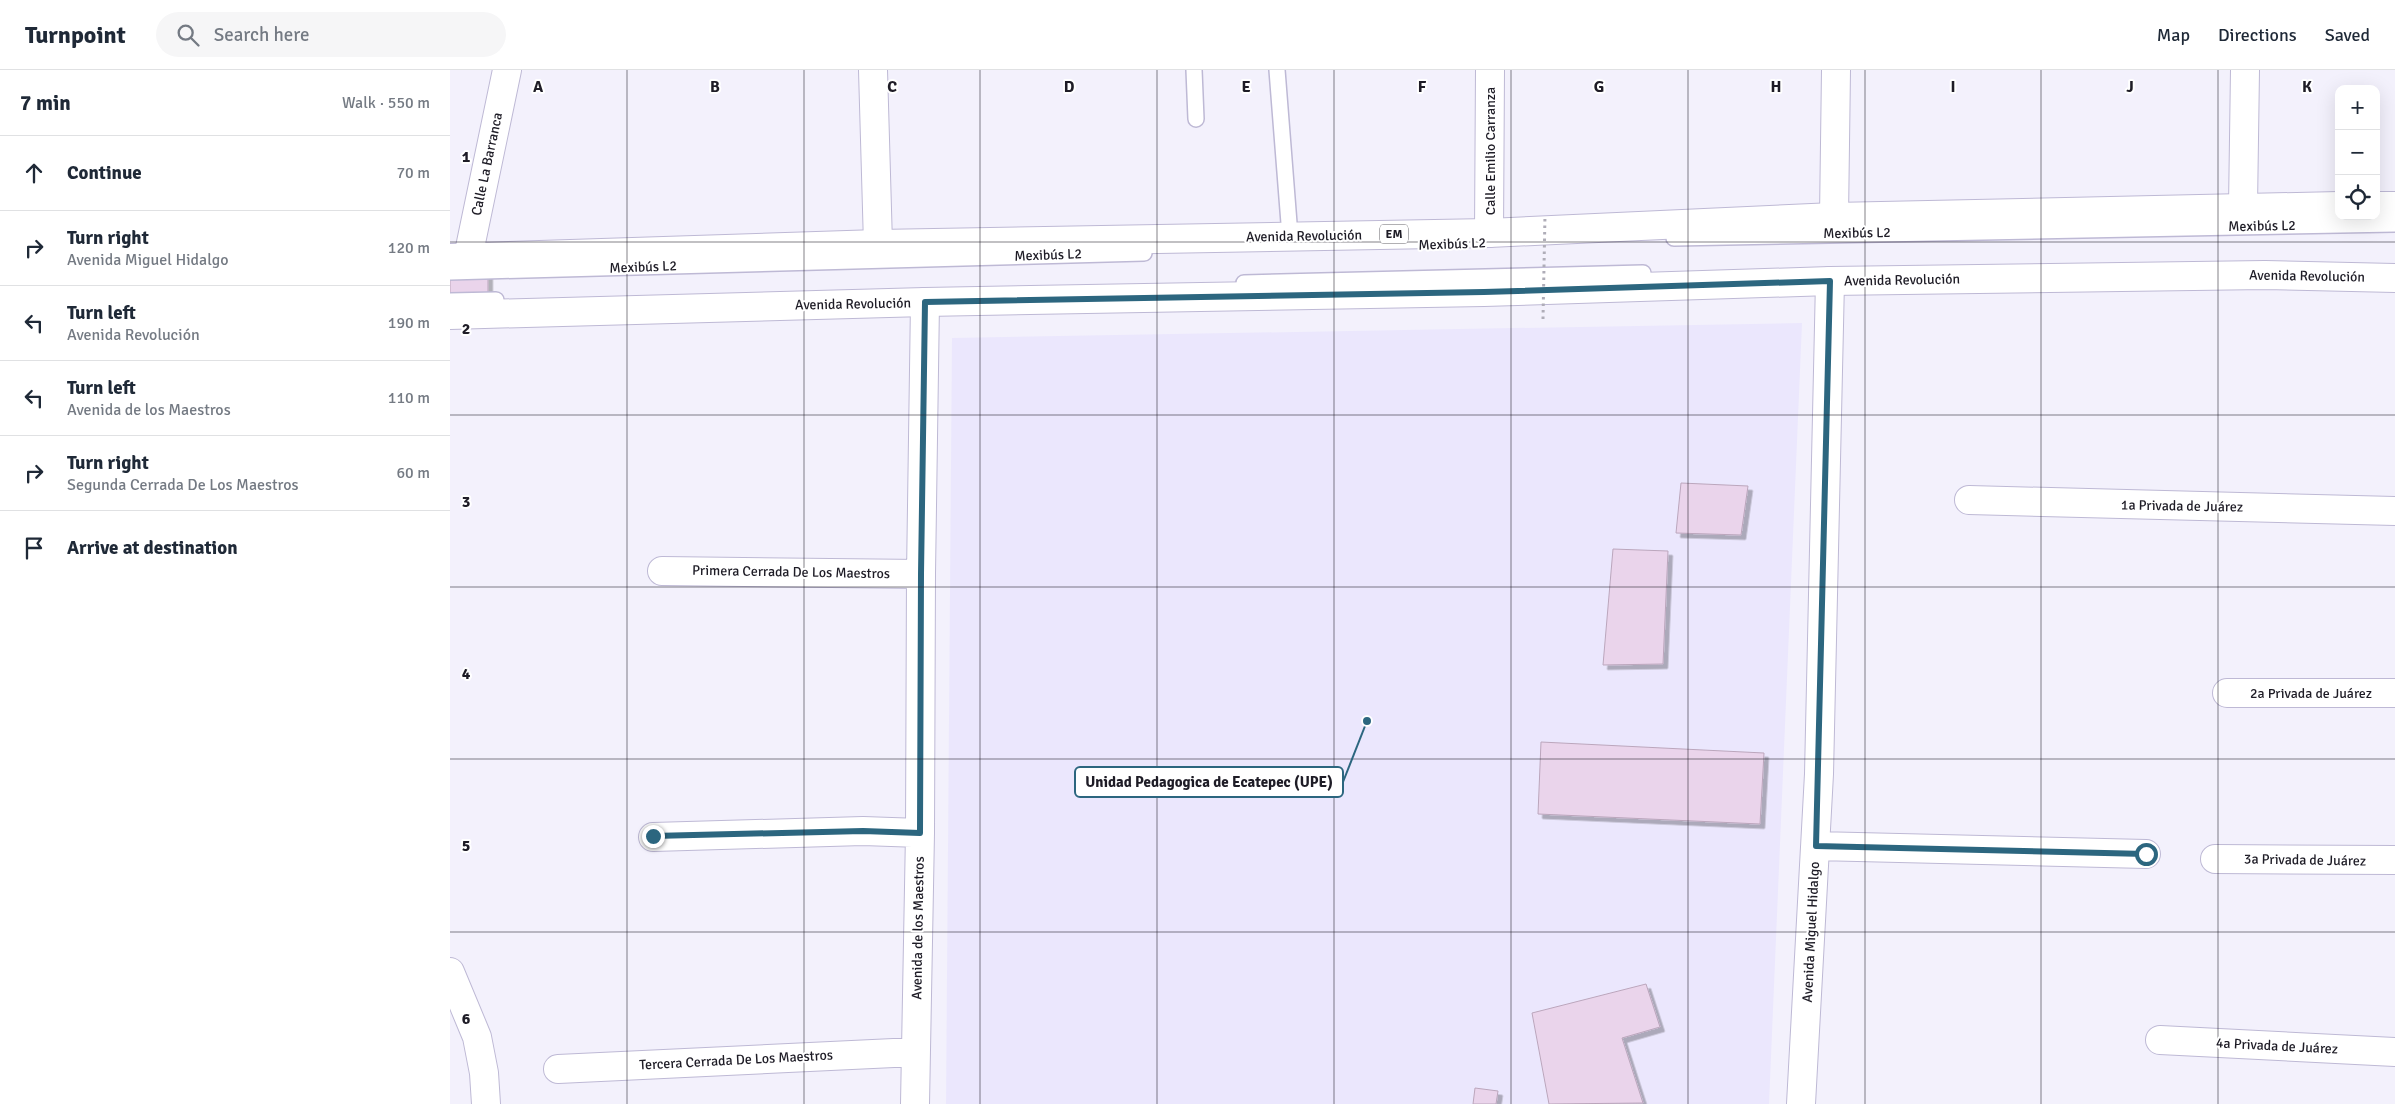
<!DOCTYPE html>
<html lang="en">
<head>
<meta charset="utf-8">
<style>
  body { margin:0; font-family:Signika,sans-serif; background:#f6f6f7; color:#1f2937 }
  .controls { position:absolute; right:15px; top:15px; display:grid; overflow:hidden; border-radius:10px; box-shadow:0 5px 20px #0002 }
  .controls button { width:45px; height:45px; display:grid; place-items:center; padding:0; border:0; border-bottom:1px solid #e0e1e3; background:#fff; color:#1f2937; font:25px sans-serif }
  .stop { position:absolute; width:15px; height:15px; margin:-11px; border:4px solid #2c667f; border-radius:50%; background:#fff }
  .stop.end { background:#2c667f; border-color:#fff; box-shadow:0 1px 5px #0008 }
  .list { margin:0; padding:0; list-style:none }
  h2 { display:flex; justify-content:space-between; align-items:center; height:65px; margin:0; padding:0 20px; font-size:21px }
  h2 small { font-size:16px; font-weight:400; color:#747a83 }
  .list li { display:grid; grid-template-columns:32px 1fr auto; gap:15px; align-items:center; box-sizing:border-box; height:75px; padding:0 20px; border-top:1px solid #e0e1e3 }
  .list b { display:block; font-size:19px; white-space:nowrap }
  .list p { margin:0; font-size:16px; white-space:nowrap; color:#747a83 }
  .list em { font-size:16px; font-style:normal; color:#747a83 }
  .icon { flex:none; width:28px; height:28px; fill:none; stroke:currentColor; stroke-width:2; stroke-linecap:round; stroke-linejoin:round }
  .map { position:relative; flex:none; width:1945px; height:1034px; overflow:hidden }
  header { display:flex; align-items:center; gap:30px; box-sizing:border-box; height:70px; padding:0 25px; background:#fff; border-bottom:1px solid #e0e1e3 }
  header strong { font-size:24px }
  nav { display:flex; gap:28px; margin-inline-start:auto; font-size:18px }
  .search { width:350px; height:45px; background:#f6f6f7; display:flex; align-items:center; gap:12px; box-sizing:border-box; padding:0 18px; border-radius:28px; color:#747a83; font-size:19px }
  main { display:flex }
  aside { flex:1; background:#fff }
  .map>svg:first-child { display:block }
</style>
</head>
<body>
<header>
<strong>Turnpoint</strong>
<div class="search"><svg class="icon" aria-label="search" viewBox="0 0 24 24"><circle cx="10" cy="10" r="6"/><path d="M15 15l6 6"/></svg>Search here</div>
<nav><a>Map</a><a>Directions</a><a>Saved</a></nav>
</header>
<main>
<aside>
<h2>7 min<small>Walk · 550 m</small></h2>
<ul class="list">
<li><svg class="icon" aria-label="ahead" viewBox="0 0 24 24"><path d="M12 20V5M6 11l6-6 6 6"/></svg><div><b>Continue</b></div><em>70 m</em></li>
<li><svg class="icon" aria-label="right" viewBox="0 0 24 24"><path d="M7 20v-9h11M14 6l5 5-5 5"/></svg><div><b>Turn right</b><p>Avenida Miguel Hidalgo</p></div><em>120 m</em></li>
<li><svg class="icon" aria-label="left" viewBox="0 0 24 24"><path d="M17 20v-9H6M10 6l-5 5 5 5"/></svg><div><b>Turn left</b><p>Avenida Revolución</p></div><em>190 m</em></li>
<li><svg class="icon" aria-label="left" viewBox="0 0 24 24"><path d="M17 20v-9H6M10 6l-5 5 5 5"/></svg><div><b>Turn left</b><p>Avenida de los Maestros</p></div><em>110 m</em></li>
<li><svg class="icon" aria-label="right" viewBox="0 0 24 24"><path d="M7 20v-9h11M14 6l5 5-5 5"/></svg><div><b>Turn right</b><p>Segunda Cerrada De Los Maestros</p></div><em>60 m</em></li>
<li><svg class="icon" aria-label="arrive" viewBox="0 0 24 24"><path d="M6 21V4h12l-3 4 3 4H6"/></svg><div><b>Arrive at destination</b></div></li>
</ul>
</aside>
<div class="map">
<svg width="1945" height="1034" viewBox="0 0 1945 1034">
  <defs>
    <filter id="shadow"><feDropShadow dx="4.5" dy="4.5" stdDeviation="0" flood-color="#0004"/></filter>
  </defs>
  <rect width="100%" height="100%" fill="#f3f1fc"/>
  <path fill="#ebe7fd" d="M1352 253 1319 1034H496L502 268Z"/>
  <path fill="#ead4eb" stroke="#bba6bc" filter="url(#shadow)" d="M38 203V229L0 230V204Z
    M1231 413 1298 416 1291 465 1226 463Z
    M1163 479 1218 481 1213 594 1153 595Z
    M1091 672 1314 683 1310 754 1088 744Z
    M1196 914 1210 957 1172 968 1193 1033 1099 1034 1082 943Z
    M1025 1018 1048 1021 1046 1034H1023Z"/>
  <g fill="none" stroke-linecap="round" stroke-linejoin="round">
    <defs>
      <path id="lane" d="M744 0 746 49
        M827 0 840 166
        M1224 168 1945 154
        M0 202 694 183
        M794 213 1193 203
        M0 231 46 230"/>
      <path id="street" d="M423 0 428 174
        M1793 137 1795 0
        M1384 147 1386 0
        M1039 163 1040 0
        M18 187 57 0
        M1519 430 1945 441
        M212 501 471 504
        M1777 623H1945
        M203 767 413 761 470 763
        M1366 776 1696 784
        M1765 789 1945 790
        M0 902 27 967 34 1003 36 1034
        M1710 970 1945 982
        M108 999 465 982
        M465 1034 470 763 471 504 475 232
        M1351 1034 1369 704 1380 211"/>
      <path id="primary" d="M1926 136H1945
        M0 188 428 174 1039 163 1384 147 1889 136
        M0 245 475 232 1034 222 1380 211 1815 205 1945 208"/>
    </defs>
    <use href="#lane" stroke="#beb9d5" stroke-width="18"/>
    <use href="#street" stroke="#beb9d5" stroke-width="30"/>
    <use href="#primary" stroke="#beb9d5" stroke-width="30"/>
    <use href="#lane" stroke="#fff" stroke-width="15"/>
    <use href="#street" stroke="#fff" stroke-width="28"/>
    <use href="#primary" stroke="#fff" stroke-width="28"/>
    <path stroke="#afadb8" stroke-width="3" stroke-dasharray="2.5 4" stroke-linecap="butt" d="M1093 249 1095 145"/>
  </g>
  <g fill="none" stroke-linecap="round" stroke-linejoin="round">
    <path stroke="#2c667f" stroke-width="6" d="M203 766 413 761 470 763 471 504 475 232 1034 222 1380 211 1366 776 1696 784"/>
  </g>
  <path fill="none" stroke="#1e1c26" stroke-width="1" stroke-opacity="0.55" d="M177 0V1034M354 0V1034M530 0V1034M707 0V1034M884 0V1034M1061 0V1034M1238 0V1034M1415 0V1034M1591 0V1034M1768 0V1034M0 172H1945M0 345H1945M0 517H1945M0 689H1945M0 862H1945"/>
  <g text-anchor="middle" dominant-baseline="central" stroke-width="4" stroke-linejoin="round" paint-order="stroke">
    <rect fill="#fff" stroke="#626067" stroke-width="1" x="930" y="154.5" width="28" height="19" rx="4"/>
    <g font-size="12" font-weight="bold" fill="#1e1c26">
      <text x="944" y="164">EM</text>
    </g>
    <g font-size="14" fill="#1e1c26" stroke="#fff">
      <text transform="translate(1040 81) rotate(-90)">Calle Emilio Carranza</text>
      <text transform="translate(37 94) rotate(-78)">Calle La Barranca</text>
      <text transform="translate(1812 156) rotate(-1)">Mexibús L2</text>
      <text transform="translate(1407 163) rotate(-1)">Mexibús L2</text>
      <text transform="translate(854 166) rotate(-1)">Avenida Revolución</text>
      <text transform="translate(1002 174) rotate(-2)">Mexibús L2</text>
      <text transform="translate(598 185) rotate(-2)">Mexibús L2</text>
      <text transform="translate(193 197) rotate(-2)">Mexibús L2</text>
      <text transform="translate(1857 206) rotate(1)">Avenida Revolución</text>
      <text transform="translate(1452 210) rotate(-1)">Avenida Revolución</text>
      <text transform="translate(403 234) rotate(-1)">Avenida Revolución</text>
      <text transform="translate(1732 436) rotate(1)">1a Privada de Juárez</text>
      <text transform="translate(341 502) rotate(1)">Primera Cerrada De Los Maestros</text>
      <text x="1861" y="623">2a Privada de Juárez</text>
      <text transform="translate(1855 790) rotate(1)">3a Privada de Juárez</text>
      <text transform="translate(468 858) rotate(-89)">Avenida de los Maestros</text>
      <text transform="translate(1361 862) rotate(-87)">Avenida Miguel Hidalgo</text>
      <text transform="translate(1827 976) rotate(3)">4a Privada de Juárez</text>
      <text transform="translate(286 990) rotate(-3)">Tercera Cerrada De Los Maestros</text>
    </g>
  </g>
  <g font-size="16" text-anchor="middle" font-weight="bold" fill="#1e1c26" stroke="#fff" stroke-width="4" stroke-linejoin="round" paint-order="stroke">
    <text x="88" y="22">A</text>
    <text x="265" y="22">B</text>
    <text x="442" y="22">C</text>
    <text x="619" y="22">D</text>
    <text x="796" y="22">E</text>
    <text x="972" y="22">F</text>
    <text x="1149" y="22">G</text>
    <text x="1326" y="22">H</text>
    <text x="1503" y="22">I</text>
    <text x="1680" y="22">J</text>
    <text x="1857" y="22">K</text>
    <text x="16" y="92">1</text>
    <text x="16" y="264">2</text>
    <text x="16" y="437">3</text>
    <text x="16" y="609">4</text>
    <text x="16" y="781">5</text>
    <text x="16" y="954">6</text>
  </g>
  <path fill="none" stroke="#2c667f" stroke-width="2" d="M917 651L893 712"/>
  <circle fill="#2c667f" stroke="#fff" stroke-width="2" cx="917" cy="651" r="5"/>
  <rect fill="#fff" stroke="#2c667f" stroke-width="2" x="625" y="697" width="268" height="30" rx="5"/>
  <g font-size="15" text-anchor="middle" font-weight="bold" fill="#1e1c26">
    <text x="759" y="717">Unidad Pedagogica de Ecatepec (UPE)</text>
  </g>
</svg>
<div class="controls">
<button>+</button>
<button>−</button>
<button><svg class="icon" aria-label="locate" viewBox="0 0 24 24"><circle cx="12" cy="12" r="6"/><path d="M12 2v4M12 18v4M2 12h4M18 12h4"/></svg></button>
</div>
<div class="stop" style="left:1696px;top:784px"></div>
<div class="stop end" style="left:203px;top:766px"></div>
</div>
</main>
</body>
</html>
